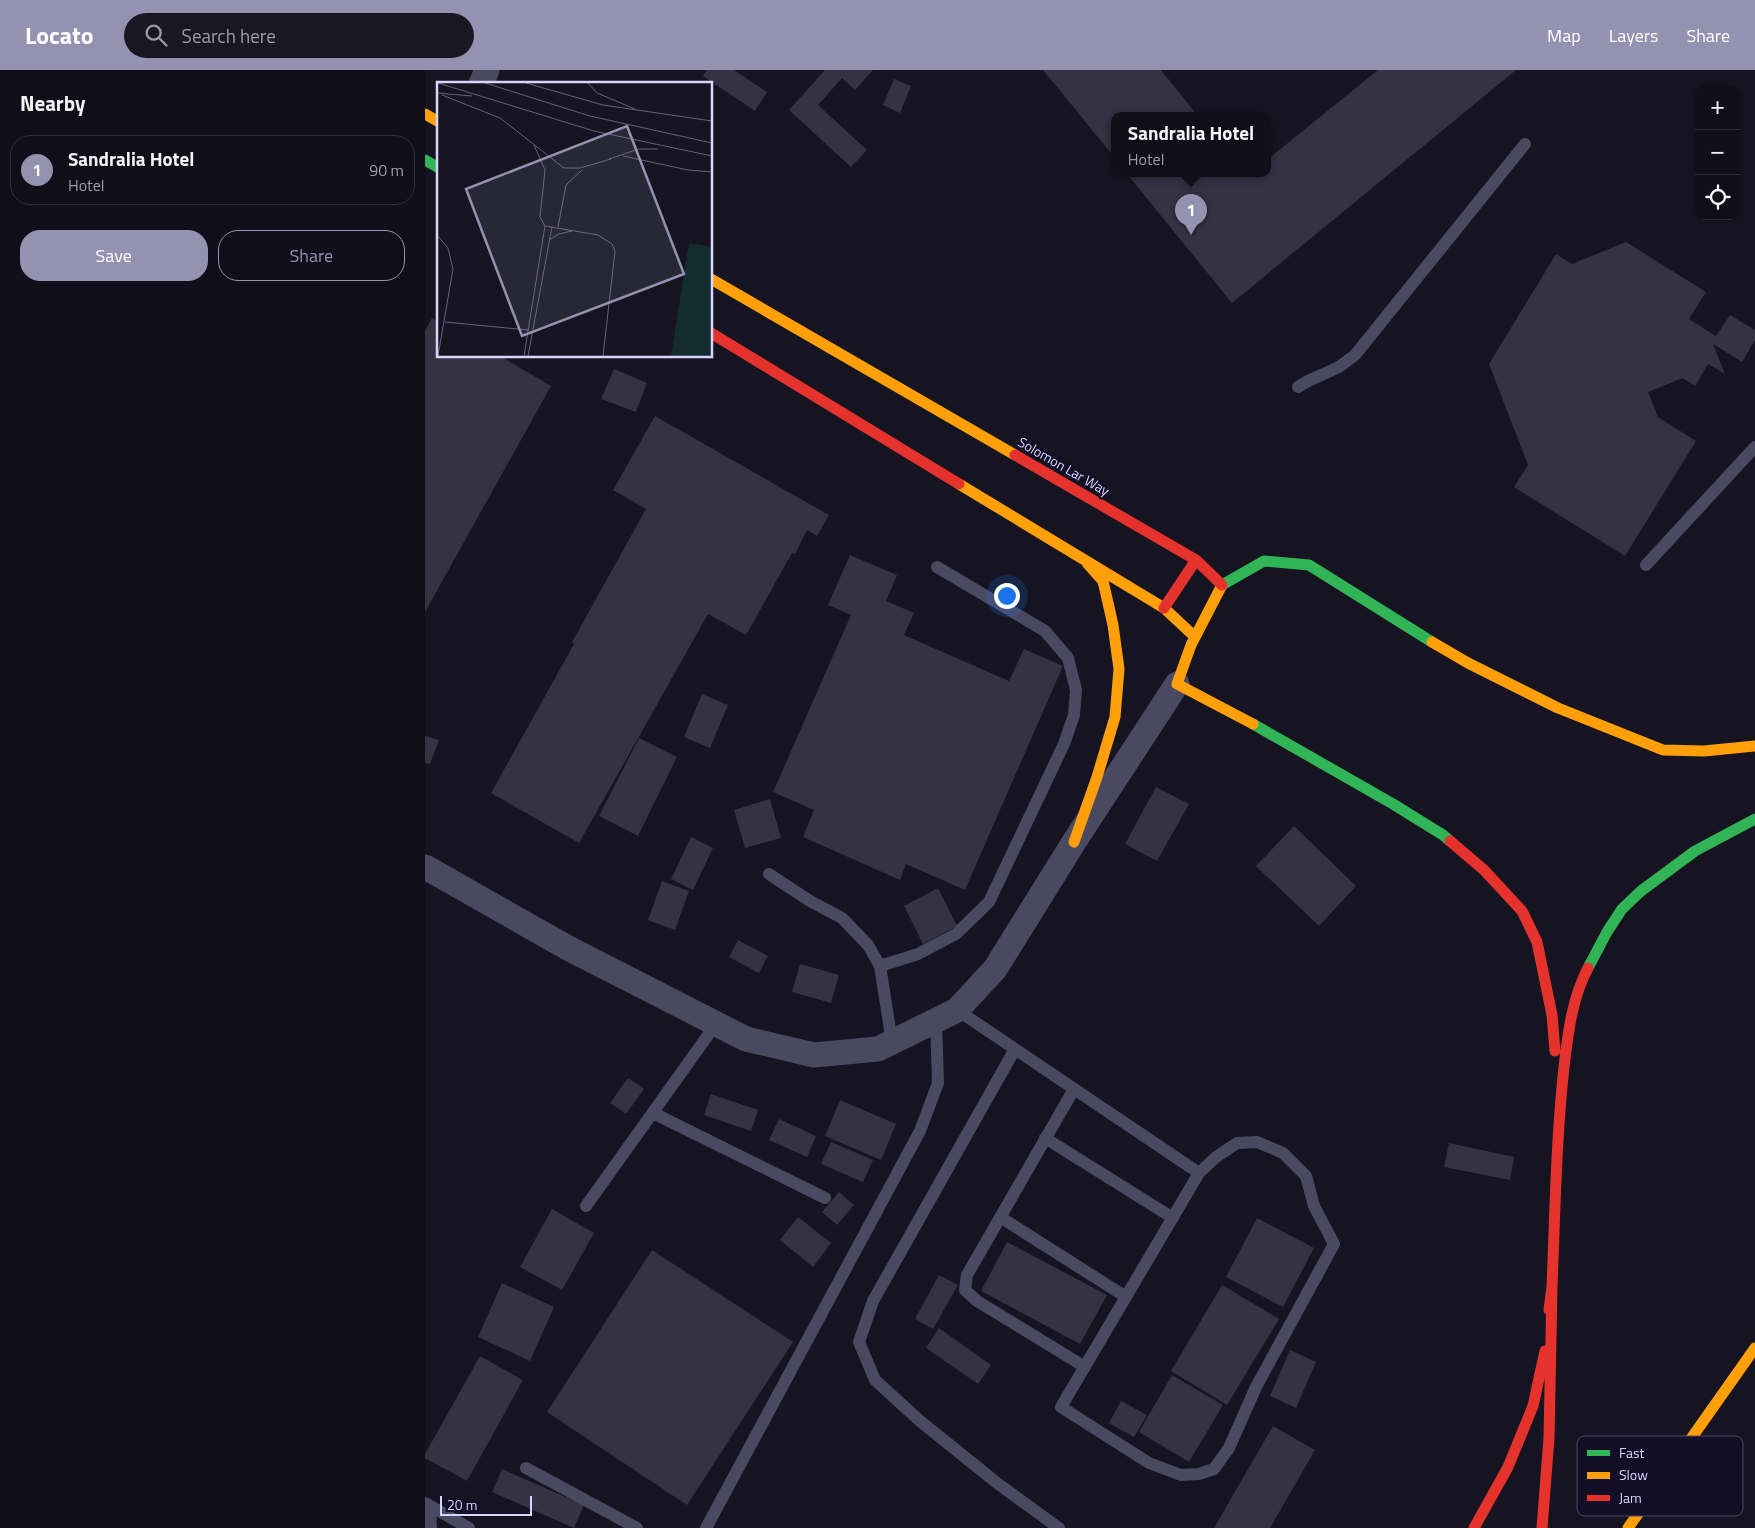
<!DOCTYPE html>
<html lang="en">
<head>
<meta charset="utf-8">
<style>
  body { margin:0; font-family:"Titillium Web",sans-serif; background:#191822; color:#f1f3f6 }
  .controls { position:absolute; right:15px; top:15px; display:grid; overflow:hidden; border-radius:10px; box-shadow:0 2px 8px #0003 }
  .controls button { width:45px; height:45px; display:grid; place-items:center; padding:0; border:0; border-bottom:1px solid #302f38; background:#100f19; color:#f1f3f6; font:25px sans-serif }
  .scale { position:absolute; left:15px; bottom:12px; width:92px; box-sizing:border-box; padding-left:5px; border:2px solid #d9d4ff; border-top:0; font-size:14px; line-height:18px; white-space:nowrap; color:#d9d4ff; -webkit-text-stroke:4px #130f26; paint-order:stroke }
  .you { position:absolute; left:581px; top:525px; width:18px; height:18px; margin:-12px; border:4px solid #fff; border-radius:50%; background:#1a73e8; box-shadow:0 0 0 8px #1a73e833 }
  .badge { display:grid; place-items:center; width:32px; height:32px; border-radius:50%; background:#9591b1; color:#fff; font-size:16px; font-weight:700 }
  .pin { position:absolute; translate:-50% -41px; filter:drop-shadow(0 1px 2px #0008) }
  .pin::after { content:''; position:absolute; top:26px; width:18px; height:15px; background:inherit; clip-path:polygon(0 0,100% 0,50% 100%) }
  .popup { position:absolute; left:686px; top:42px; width:160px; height:65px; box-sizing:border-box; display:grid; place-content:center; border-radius:10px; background:#100f19; filter:drop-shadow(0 1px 4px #0005); font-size:16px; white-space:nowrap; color:#9c9ca2 }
  .popup b { font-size:19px; color:#f1f3f6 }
  .popup::after { content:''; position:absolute; left:50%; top:100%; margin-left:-10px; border:10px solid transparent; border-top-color:#100f19 }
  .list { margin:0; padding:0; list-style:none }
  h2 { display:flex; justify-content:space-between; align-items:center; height:65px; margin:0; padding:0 20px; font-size:21px }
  h2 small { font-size:16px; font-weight:400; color:#9c9ca2 }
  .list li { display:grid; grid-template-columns:32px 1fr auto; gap:15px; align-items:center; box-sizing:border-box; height:70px; margin:0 10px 10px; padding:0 10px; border:1px solid #302f38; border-radius:20px }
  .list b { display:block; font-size:19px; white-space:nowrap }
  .list p { margin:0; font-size:16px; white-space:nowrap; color:#9c9ca2 }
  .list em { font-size:16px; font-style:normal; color:#9c9ca2 }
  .actions { display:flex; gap:10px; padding:15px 20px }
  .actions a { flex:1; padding:11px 0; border:1px solid #9591b1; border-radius:20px; text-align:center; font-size:18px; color:#9591b1 }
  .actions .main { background:#9591b1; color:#fff }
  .icon { flex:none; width:28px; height:28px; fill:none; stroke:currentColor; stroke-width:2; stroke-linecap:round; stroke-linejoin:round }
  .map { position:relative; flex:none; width:1330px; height:1458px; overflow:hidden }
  header { display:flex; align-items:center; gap:30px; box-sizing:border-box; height:70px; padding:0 25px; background:#9591b1; color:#fff }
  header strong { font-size:24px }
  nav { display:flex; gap:28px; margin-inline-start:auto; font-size:18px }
  .search { width:350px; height:45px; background:#191822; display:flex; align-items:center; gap:12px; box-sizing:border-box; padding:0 18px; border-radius:28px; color:#9c9ca2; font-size:19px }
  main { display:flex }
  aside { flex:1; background:#100f19 }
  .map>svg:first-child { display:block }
</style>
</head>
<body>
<header>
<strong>Locato</strong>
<div class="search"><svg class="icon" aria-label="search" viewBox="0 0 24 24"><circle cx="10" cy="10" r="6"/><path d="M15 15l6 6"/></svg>Search here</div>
<nav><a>Map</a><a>Layers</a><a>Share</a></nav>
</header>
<main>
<aside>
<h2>Nearby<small></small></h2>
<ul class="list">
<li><span class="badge">1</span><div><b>Sandralia Hotel</b><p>Hotel</p></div><em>90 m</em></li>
</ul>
<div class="actions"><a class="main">Save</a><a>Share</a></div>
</aside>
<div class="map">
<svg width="1330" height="1458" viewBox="0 0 1330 1458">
  <rect width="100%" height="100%" fill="#161421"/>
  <path fill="#343243" d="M282 0H309L342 22 330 41 278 6Z
    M400 0H448L430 20 417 8 393 35 442 80 426 97 364 40Z
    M618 0H736L773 46H690V88Z
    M953 0H1091L807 233 702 104H820L822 107 826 104H842V90Z
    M469 9 486 16 475 43 458 35Z
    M1201 172 1281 222 1264 249 1291 266 1305 245 1330 260V270L1317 292 1288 274 1300 304 1283 294 1270 316 1258 308 1223 322 1233 347 1271 371 1200 486 1089 417 1103 395 1064 294 1131 184 1147 194Z
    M7 248 14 252V286H75L126 316 0 542V261Z
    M189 299 222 313 211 342 176 329Z
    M230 346 404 445 392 466 382 460 370 484 367 483 321 565 283 544 154 773 66 723 149 574 147 572 221 439 188 420Z
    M425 485 472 505 461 531 489 543 479 565 584 611 599 579 638 596 540 820 481 794 475 810 378 767 389 740 348 722 426 545 403 535Z
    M277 624 303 635 285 678 259 667Z
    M0 666 14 670 5 694 0 693Z
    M214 668 252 687 213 766 174 746Z
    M731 717 764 734 732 791 700 774Z
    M345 729 356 768 320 778 309 740Z
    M869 756 931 816 894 856 831 796Z
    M266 767 288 778 268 820 246 809Z
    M237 811 264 821 250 860 223 850Z
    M513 818 532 856 498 874 479 836Z
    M313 870 343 886 334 903 304 887Z
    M375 894 414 905 406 933 367 922Z
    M203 1008 219 1019 201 1044 185 1033Z
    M286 1024 333 1040 326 1061 279 1045Z
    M415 1030 471 1054 456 1090 400 1066Z
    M354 1049 391 1066 382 1087 344 1070Z
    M406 1072 448 1090 438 1112 396 1094Z
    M1024 1073 1089 1087 1085 1110 1019 1097Z
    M414 1122 429 1135 412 1155 397 1142Z
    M127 1139 169 1163 137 1220 95 1197Z
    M373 1147 406 1173 388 1197 355 1170Z
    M832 1148 889 1178 858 1237 801 1207Z
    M582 1172 682 1225 655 1274 556 1221Z
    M227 1180 368 1272 262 1435 122 1342Z
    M514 1205 533 1215 508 1259 490 1249Z
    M77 1213 129 1237 105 1291 53 1267Z
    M797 1215 854 1249 802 1335 746 1301Z
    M514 1258 566 1295 553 1314 501 1278Z
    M865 1280 891 1292 871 1338 845 1326Z
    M55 1286 98 1310 42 1411 0 1388V1384Z
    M747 1305 798 1335 764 1392 714 1362Z
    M696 1331 722 1345 709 1367 684 1353Z
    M848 1356 890 1380 845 1458H789Z
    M77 1399 159 1435 149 1458 67 1422Z"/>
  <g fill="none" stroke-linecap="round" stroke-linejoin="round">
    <path stroke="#4a4962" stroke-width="12" d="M873 317 883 311 914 297 930 285 1100 74
      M1221 495 1330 377
      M344 804 385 831 417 848 443 875 455 896 467 972
      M455 896 493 884 531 864 564 832 639 674 649 645 651 620 643 588 620 561 512 497
      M532 940 774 1103
      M590 979 448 1231 434 1272 450 1310 495 1351 572 1413 634 1458
      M649 1019 542 1205 540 1220 552 1231 660 1297
      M228 1043 400 1128
      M620 1068 748 1148
      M832 1072 858 1083 881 1106 889 1136 909 1174 831 1317 804 1378 789 1399 774 1404 756 1405 724 1393 636 1337 774 1103 791 1087 812 1073Z
      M161 1136 291 954
      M575 1147 701 1227
      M101 1398 212 1458
      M0 1433 44 1458
      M5 1436 6 1458
      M281 1458 495 1061 513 1013 511 950"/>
    <path stroke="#4a4962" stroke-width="25" d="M56 14 62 0
      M0 797 143 878 321 969 389 985 453 979 532 940 570 899 649 772 752 614"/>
    <path stroke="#30b455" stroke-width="11" d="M0 90 14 98
      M797 515 839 491 884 495 1007 572
      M828 654 968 734 1018 765 1025 771
      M1163 898 1182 862 1197 839 1216 821 1270 781 1330 749"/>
    <path stroke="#ff9f0a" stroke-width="11" d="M0 44 14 52
      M286 209 590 385
      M534 414 739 538 769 566
      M797 515 766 575 752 614 828 654
      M1007 572 1043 593 1133 638 1238 680 1279 681 1330 676
      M649 772 672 707 690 647 694 599 688 555 678 511 662 493
      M1203 1458 1330 1278"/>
    <path stroke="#e5322d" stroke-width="11" d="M286 263 534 414
      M590 385 771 490 797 515
      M739 538 771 490
      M1025 771 1059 800 1097 841 1112 872 1127 945 1130 981
      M1124 1240 1127 1217C1130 1144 1131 1070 1139 997 1143 963 1147 928 1163 898
      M1049 1458 1083 1397 1108 1336 1120 1281
      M1117 1458 1124 1368 1127 1217"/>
  </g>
  <g text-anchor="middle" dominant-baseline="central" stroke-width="4.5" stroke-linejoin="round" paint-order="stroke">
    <g font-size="14" fill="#d9d4ff" stroke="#130f26">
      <text transform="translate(639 396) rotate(30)">Solomon Lar Way</text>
    </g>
  </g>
  <g transform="translate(12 12)">
    <rect width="275" height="275" fill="#161421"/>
    <path d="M252 161 275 165V274H234Z" fill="#132c2d"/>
    <path fill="none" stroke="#64617a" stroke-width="1" d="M1 1 157 49 275 74M48 1 153 34 275 61M89 1 166 23 275 39M151 1 160 11 198 27M0 11 35 14M5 13 63 36 127 86H143L174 77M97 63 108 88 103 135 108 144M186 74 251 88 275 90M172 77 202 67H221M108 144 161 153 175 162 178 169 166 274M121 145 129 103 145 88M0 153 11 166 16 187 1 274M112 158 122 152 135 149M8 240 91 248M87 274 108 144M91 274 115 145"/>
    <path fill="#9591b1" fill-opacity="0.15" stroke="#9591b1" stroke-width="2.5" d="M190 44 247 192 85 254 29 107Z"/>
    <rect width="275" height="275" fill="none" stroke="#d9d4ff" stroke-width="2.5"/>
  </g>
  <rect x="1152" y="1366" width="166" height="80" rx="8" fill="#130f26" stroke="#4e4a67" stroke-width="1"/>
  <rect x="1162" y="1380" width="23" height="6" fill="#30b455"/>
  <rect x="1162" y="1402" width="23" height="7" fill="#ff9f0a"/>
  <rect x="1162" y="1425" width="23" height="6" fill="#e5322d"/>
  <g font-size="14" fill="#d9d4ff">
    <text x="1194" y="1388">Fast</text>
    <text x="1194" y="1410">Slow</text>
    <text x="1194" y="1433">Jam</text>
  </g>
</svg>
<div class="controls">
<button>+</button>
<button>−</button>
<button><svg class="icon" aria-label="locate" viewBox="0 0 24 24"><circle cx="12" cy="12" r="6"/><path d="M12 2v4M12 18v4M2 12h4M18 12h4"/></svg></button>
</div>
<div class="scale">20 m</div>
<div class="you"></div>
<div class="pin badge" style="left:766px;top:165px">1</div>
<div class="popup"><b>Sandralia Hotel</b>Hotel</div>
</div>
</main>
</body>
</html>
